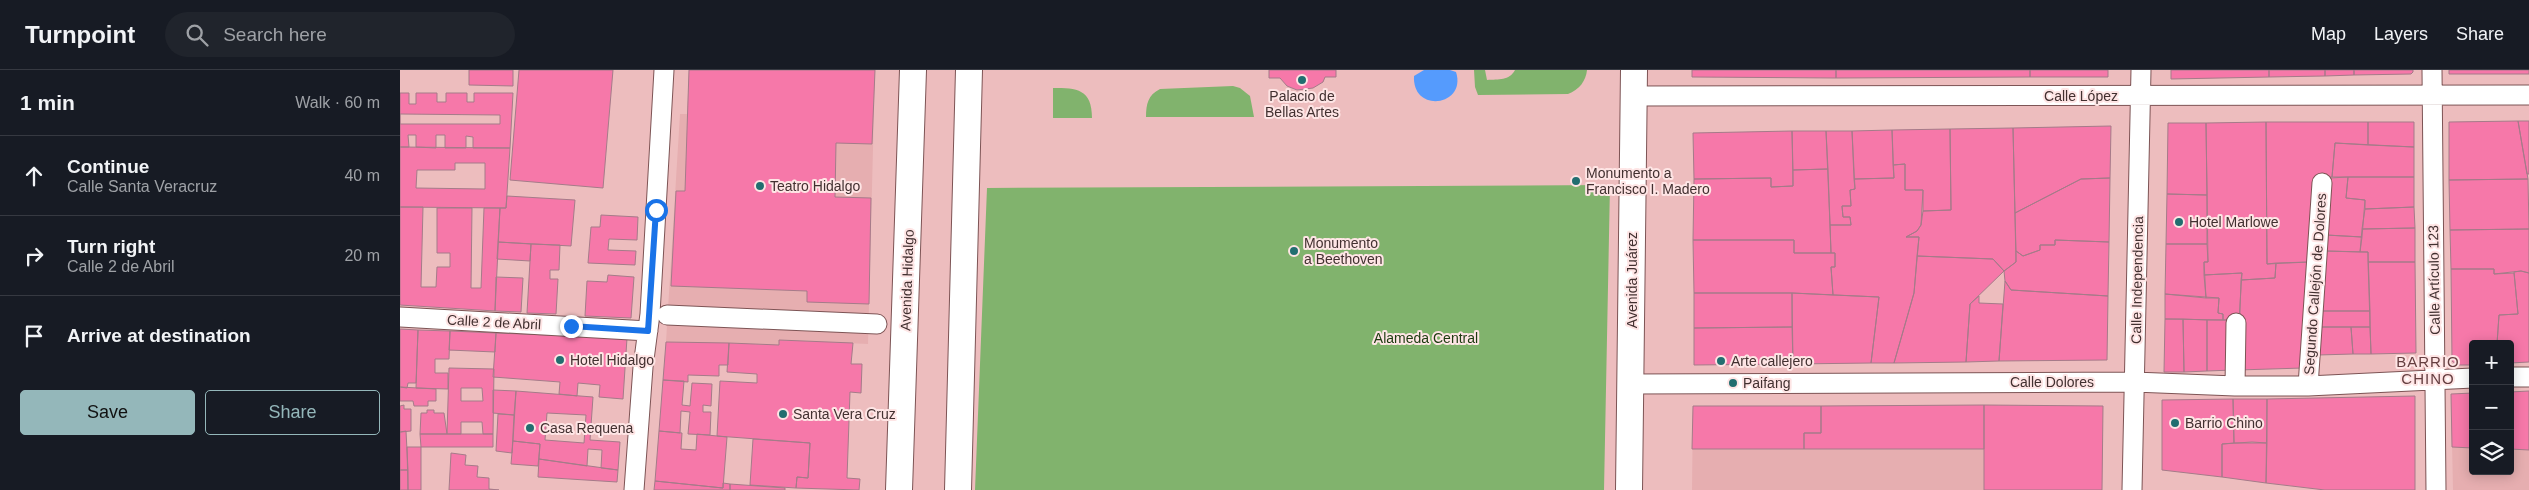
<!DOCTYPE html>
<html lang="en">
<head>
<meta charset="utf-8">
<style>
  body { margin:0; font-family:Helvetica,sans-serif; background:#20242c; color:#f1f3f6 }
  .controls { position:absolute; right:15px; bottom:15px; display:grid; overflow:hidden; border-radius:5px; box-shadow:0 2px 12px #0003 }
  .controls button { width:45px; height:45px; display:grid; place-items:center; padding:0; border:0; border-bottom:1px solid #363941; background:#171b24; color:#f1f3f6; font:25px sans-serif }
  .stop { position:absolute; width:15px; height:15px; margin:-11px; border:4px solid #1a73e8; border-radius:50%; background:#fff }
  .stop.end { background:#1a73e8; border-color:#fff; box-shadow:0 1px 5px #0008 }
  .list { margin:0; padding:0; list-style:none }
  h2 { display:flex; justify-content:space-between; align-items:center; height:65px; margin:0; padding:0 20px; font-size:21px }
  h2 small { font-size:16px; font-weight:400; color:#9ea1a6 }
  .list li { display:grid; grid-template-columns:32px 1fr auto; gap:15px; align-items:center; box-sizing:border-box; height:80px; padding:0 20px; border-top:1px solid #363941 }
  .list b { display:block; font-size:19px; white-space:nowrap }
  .list p { margin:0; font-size:16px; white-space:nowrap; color:#9ea1a6 }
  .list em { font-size:16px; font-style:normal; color:#9ea1a6 }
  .actions { display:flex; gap:10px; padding:15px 20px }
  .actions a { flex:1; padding:11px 0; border:1px solid #94b7ba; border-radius:5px; text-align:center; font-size:18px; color:#94b7ba }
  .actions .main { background:#94b7ba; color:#111 }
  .icon { flex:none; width:28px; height:28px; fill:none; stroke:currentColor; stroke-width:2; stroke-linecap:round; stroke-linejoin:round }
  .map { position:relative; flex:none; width:2129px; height:420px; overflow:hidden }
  header { display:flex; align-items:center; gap:30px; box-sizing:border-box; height:70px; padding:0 25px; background:#171b24; border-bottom:1px solid #363941 }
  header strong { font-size:24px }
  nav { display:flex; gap:28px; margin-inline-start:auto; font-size:18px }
  .search { width:350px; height:45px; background:#20242c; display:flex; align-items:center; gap:12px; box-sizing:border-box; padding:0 18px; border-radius:28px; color:#9ea1a6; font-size:19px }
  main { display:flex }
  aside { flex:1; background:#171b24 }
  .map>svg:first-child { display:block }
</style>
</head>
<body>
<header>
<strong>Turnpoint</strong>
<div class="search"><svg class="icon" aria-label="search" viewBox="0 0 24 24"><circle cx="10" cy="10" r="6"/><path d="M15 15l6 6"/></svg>Search here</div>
<nav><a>Map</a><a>Layers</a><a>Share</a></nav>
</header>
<main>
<aside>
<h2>1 min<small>Walk · 60 m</small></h2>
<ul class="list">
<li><svg class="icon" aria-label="ahead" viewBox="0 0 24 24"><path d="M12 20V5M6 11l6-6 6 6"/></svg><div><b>Continue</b><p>Calle Santa Veracruz</p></div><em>40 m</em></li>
<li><svg class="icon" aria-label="right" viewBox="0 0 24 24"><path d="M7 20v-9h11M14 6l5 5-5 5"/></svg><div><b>Turn right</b><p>Calle 2 de Abril</p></div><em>20 m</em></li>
<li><svg class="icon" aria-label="arrive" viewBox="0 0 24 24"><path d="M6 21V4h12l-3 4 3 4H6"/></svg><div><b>Arrive at destination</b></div></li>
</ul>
<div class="actions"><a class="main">Save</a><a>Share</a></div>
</aside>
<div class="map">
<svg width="2129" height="420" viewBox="0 0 2129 420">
  <rect width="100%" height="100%" fill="#edbdbe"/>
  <path fill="#e6aeb0" d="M289 0H475L468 274 380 270 379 275 266 272 280 44H287Z
    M2129 321V420H2053L2051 324 2073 323V401H2110V322Z
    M1584 335 1703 336 1702 420H1292L1293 336Z"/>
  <path fill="#81b36d" d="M1074 0H1085L1087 10C1099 9 1109 11 1115 0H1187C1186 11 1179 20 1168 24L1078 25 1075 17Z
    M833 16 840 18 850 26 854 47H746C746 34 748 25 760 19Z
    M653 18C677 18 692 19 692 48H653Z
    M1210 115 1204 420H575L587 118Z"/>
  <path fill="#559bfd" d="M1024 0H1050L1056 2C1067 36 1012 44 1014 6Z"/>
  <path fill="#f678a9" stroke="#a57b89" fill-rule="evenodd" d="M69 0H113V16L69 15Z
    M119 0H213L203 118 110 110Z
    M289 0H475L472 74 436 73 435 127 471 128 469 234 407 232V221L271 216 276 121H285Z
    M869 0H936V7H925L923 12 913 18 897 20 887 16 880 8H869Z
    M1292 0H1436V8L1292 7Z
    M1436 0H1630V7L1436 8Z
    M1630 0H1708V7H1630Z
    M1771 0H1869V7L1771 9Z
    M1869 0H1925V6L1869 7Z
    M1925 0H1954V5L1925 6Z
    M1954 0H2013V2L2011 4 1954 5Z
    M2049 0H2129V4H2049Z
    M0 23H9V34H16V23H37V32H46V23H67V32H74V23H113L110 78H73V67L66 66V78H45V65H36V78L16 77V65H8L9 77H0ZM0 44 100 45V54H0Z
    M2118 51H2129V104H2127Z
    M2118 51 2128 109 2049 110V52Z
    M1866 52 1867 194 1876 193 1875 208 1841 210 1842 203 1804 205V192H1808L1806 53Z
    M1866 52H1968V75L1935 73 1932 107 1915 108 1909 192 1867 194Z
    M1968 52H2014V77L1968 75Z
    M1768 53H1806L1807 125 1767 124Z
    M1711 56 1710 108 1681 109 1615 143 1613 58Z
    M1613 58 1616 192 1604 201 1593 189 1517 186 1519 167H1506L1517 161 1521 155 1523 141 1551 140 1550 59Z
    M1550 59 1551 140 1523 141V120H1505V94L1493 95 1492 60Z
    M1492 60 1494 108 1454 109 1452 61Z
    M1392 61 1393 116 1371 117V108L1294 109 1293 63Z
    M1392 61H1426L1428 99 1393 100Z
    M1426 61H1452L1455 119 1450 120 1451 136H1442L1443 147H1450L1451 155H1430Z
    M1935 73 2014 77V107H1932Z
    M0 77 110 78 106 138 0 137ZM55 93H85V119L16 118 17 100H55Z
    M1505 94V120H1523L1521 155 1517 161 1506 167H1519L1514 223 1494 293H1471L1479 227 1433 225 1431 197H1435V183H1431L1430 155H1451L1450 147H1443L1442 136H1451L1450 120 1455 119 1454 109 1494 108 1493 95Z
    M1428 99 1431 183H1394V170H1293L1294 109 1371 108V117L1393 116V100Z
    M1948 107H2014V137L1965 139V130L1946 128Z
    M1948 107 1946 128 1965 130 1962 167 1926 165 1930 108Z
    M1710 108 1709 172 1655 170V175H1640V180L1623 186 1616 181 1615 143 1681 109Z
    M2128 109 2129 159 2050 160 2049 110Z
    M1767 124 1807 125V174H1766Z
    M107 126 175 130 171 176 98 172 100 138H106Z
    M0 137H23L21 217H36L37 197H50V183H37V138H72L71 218H81L84 138H100L95 241 0 235Z
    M2014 137 2015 158 1962 159 1965 139Z
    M201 145 238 147 237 170 209 169 208 180 236 181 235 195 188 193 191 157H200Z
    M2015 158V192H1968V182H1960L1962 159Z
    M2129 159V203L2121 201 2094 204V199H2051L2050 160Z
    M1926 165 1962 167 1960 182 1925 181Z
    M1293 170H1394V183H1435V197H1431L1433 225 1392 223H1294Z
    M1655 170 1709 172 1708 226 1611 220 1605 211 1604 201 1616 192V181L1623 186 1640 180V175H1655Z
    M98 172 131 174 130 191 97 189Z
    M131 174 160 175 159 200H150V209H158L156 244 127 243Z
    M1766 174H1807L1808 192H1804L1806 228 1765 224Z
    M1925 181 1968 182 1970 241H1921Z
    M1517 186 1593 189 1604 201 1570 234 1566 292 1494 293 1514 223Z
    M1909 192 1903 298 1838 300 1841 210 1875 208 1876 193Z
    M1968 192H2015L2016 283 1971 284Z
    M2051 199H2094V204L2114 203 2118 244 2099 245 2097 274H2073V295H2057L2052 291Z
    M2121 201 2129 203V292L2110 293V274H2097L2099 245 2118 244 2114 202Z
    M1842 203 1839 250H1823V244L1818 243 1819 228H1806L1804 205Z
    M208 205 234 207 231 248 185 246 187 211 207 212Z
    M96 207 123 208 121 242 95 241Z
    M1605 211 1611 220 1708 226 1707 290 1599 291Z
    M1294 223H1392V257L1294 258Z
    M1392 223 1479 227 1471 293 1393 294Z
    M1765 224 1819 228 1818 243 1823 244V250L1765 249Z
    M1579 226V233L1603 234 1599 291 1566 292 1570 234Z
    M1921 241H1970V257H1920Z
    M1765 249H1783L1784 302H1764Z
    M1783 249 1807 250V301L1784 302Z
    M1807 250H1833V300L1807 301Z
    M1392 257 1393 294 1294 295V258Z
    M1920 257H1951L1953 284 1918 285Z
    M1951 257H1970L1971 284H1953Z
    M0 259 18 260 16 313H8L7 318 0 317Z
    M18 260 50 261 49 289H35V303H48V319L16 318Z
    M50 261 96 263 95 282 49 280Z
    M96 263 227 268 223 329 199 327 200 315 178 313 177 326 159 324 160 312 93 307Z
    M379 270 453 273 451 294H462L461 323 450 322 447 408 460 409 459 420 396 418 397 407 408 408 410 373 317 366 320 311 357 313V304L327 302 329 273 379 275Z
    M266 272 329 273 328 295H319V306L288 305V312L263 310Z
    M49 298 94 299 93 364H83L82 352H61V364H47ZM61 318H82L83 331H61Z
    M263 310 284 311 282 335 290 336 292 313 312 314 311 336 303 335V342H311L310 365 288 364 290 342 281 341 280 363 259 361Z
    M0 317 36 319V331H28V336H14L13 331H0Z
    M93 320 116 321 114 345 93 343Z
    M116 321 193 327 190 370 220 372 218 400 201 398 202 380 188 379 187 396 139 389 140 374 113 371ZM147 343 186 345 184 373 145 370Z
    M2129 321V380L2110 379V322Z
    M2073 323V378L2052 377 2051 324Z
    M2015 326V420H1925L1866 413 1867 329Z
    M1833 329 1834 373 1822 374V407L1762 400V330Z
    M1833 329H1867V373H1834Z
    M4 335V339H11V361L0 362V336Z
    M1584 335 1703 336 1702 420H1584Z
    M1584 335V379H1404V363H1421V336Z
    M1293 336H1421V363H1404V379H1292Z
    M27 340H34V343H44L47 364H20L21 343H27Z
    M98 344 114 345 112 383 96 381Z
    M6 361 8 400H0V362Z
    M259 361 282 363 281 379 296 380 297 364 327 367 323 418 255 411Z
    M20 364H93V377H21Z
    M353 369 410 373 408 408 397 407 396 418 350 415Z
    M113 371 140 374 138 396 111 394Z
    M1852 372 1867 373 1866 413 1822 407V374Z
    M7 377H21V420H8Z
    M51 383 66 385 65 395 78 396 77 407 89 408V419L99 420H49Z
    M139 389 218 400 217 412 138 407Z
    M0 400H8V420H0Z
    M255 411 323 418V413L330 414V420H254Z
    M330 414 385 418V420H330Z"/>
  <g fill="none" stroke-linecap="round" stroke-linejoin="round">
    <defs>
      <path id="street" d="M2032 0 2036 420
        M1233 26 2129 25
        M267 245 477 254
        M0 247 248 261
        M2110 307H2129
        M1231 314 1734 312 1835 316H1908L2073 308
        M1835 316 1836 253
        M1908 316 1922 113
        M234 420 243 297 250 244 264 0
        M1732 420 1741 0"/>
      <path id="secondary" d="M499 420 513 0
        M558 420 569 0
        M1229 420 1234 0"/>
    </defs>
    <use href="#street" stroke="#7d5455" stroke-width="21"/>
    <use href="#secondary" stroke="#7d5455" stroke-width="28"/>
    <use href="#street" stroke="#fff" stroke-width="19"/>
    <use href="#secondary" stroke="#fff" stroke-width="26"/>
  </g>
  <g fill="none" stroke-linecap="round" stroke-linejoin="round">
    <path stroke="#1a73e8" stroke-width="6" d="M171 256 248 261 256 140"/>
  </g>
  <g fill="#226e70" stroke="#fee5e5" stroke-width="2">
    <circle cx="902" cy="10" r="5"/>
    <circle cx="1176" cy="111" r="5"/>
    <circle cx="360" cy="116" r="5"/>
    <circle cx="1779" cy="152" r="5"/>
    <circle cx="894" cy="181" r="5"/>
    <circle cx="160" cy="290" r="5"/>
    <circle cx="1321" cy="291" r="5"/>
    <circle cx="1333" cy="313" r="5"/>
    <circle cx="383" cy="344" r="5"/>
    <circle cx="1775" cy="353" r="5"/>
    <circle cx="130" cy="358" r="5"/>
  </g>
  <g text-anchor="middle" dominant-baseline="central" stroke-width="4" stroke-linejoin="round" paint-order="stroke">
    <g font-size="14" fill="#423030" stroke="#fee5e5" text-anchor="start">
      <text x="902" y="26" text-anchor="middle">Palacio de<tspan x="902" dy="16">Bellas Artes</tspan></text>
      <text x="1186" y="103">Monumento a<tspan x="1186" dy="16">Francisco I. Madero</tspan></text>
      <text x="370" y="116">Teatro Hidalgo</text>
      <text x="1789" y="152">Hotel Marlowe</text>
      <text x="904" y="173">Monumento<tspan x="904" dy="16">a Beethoven</tspan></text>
      <text x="170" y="290">Hotel Hidalgo</text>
      <text x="1331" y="291">Arte callejero</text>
      <text x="1343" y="313">Paifang</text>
      <text x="393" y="344">Santa Vera Cruz</text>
      <text x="1785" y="353">Barrio Chino</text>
      <text x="140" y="358">Casa Requena</text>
    </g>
    <g font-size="14" fill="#423030" stroke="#fee5e5">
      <text x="1681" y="26">Calle López</text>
      <text transform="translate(507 210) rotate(-88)">Avenida Hidalgo</text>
      <text transform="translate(1232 210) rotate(-90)">Avenida Juárez</text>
      <text transform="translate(1737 210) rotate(-89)">Calle Independencia</text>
      <text transform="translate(2034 210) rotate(-91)">Calle Artículo 123</text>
      <text transform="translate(1915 214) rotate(-86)">Segundo Callejón de Dolores</text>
      <text transform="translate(94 252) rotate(3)">Calle 2 de Abril</text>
      <text x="1652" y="312">Calle Dolores</text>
    </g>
    <g font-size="14" fill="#1c3a0f" stroke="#fee5e5">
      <text x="1026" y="268">Alameda Central</text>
    </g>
    <g font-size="15" letter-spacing="1" fill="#653e40" stroke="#fee5e5">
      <text x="2028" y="291">BARRIO<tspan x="2028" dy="17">CHINO</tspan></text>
    </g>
  </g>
</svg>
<div class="controls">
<button>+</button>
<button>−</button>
<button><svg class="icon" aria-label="layers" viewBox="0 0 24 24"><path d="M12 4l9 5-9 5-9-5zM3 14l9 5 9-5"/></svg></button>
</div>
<div class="stop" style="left:256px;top:140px"></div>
<div class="stop end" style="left:171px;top:256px"></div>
</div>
</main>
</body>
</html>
